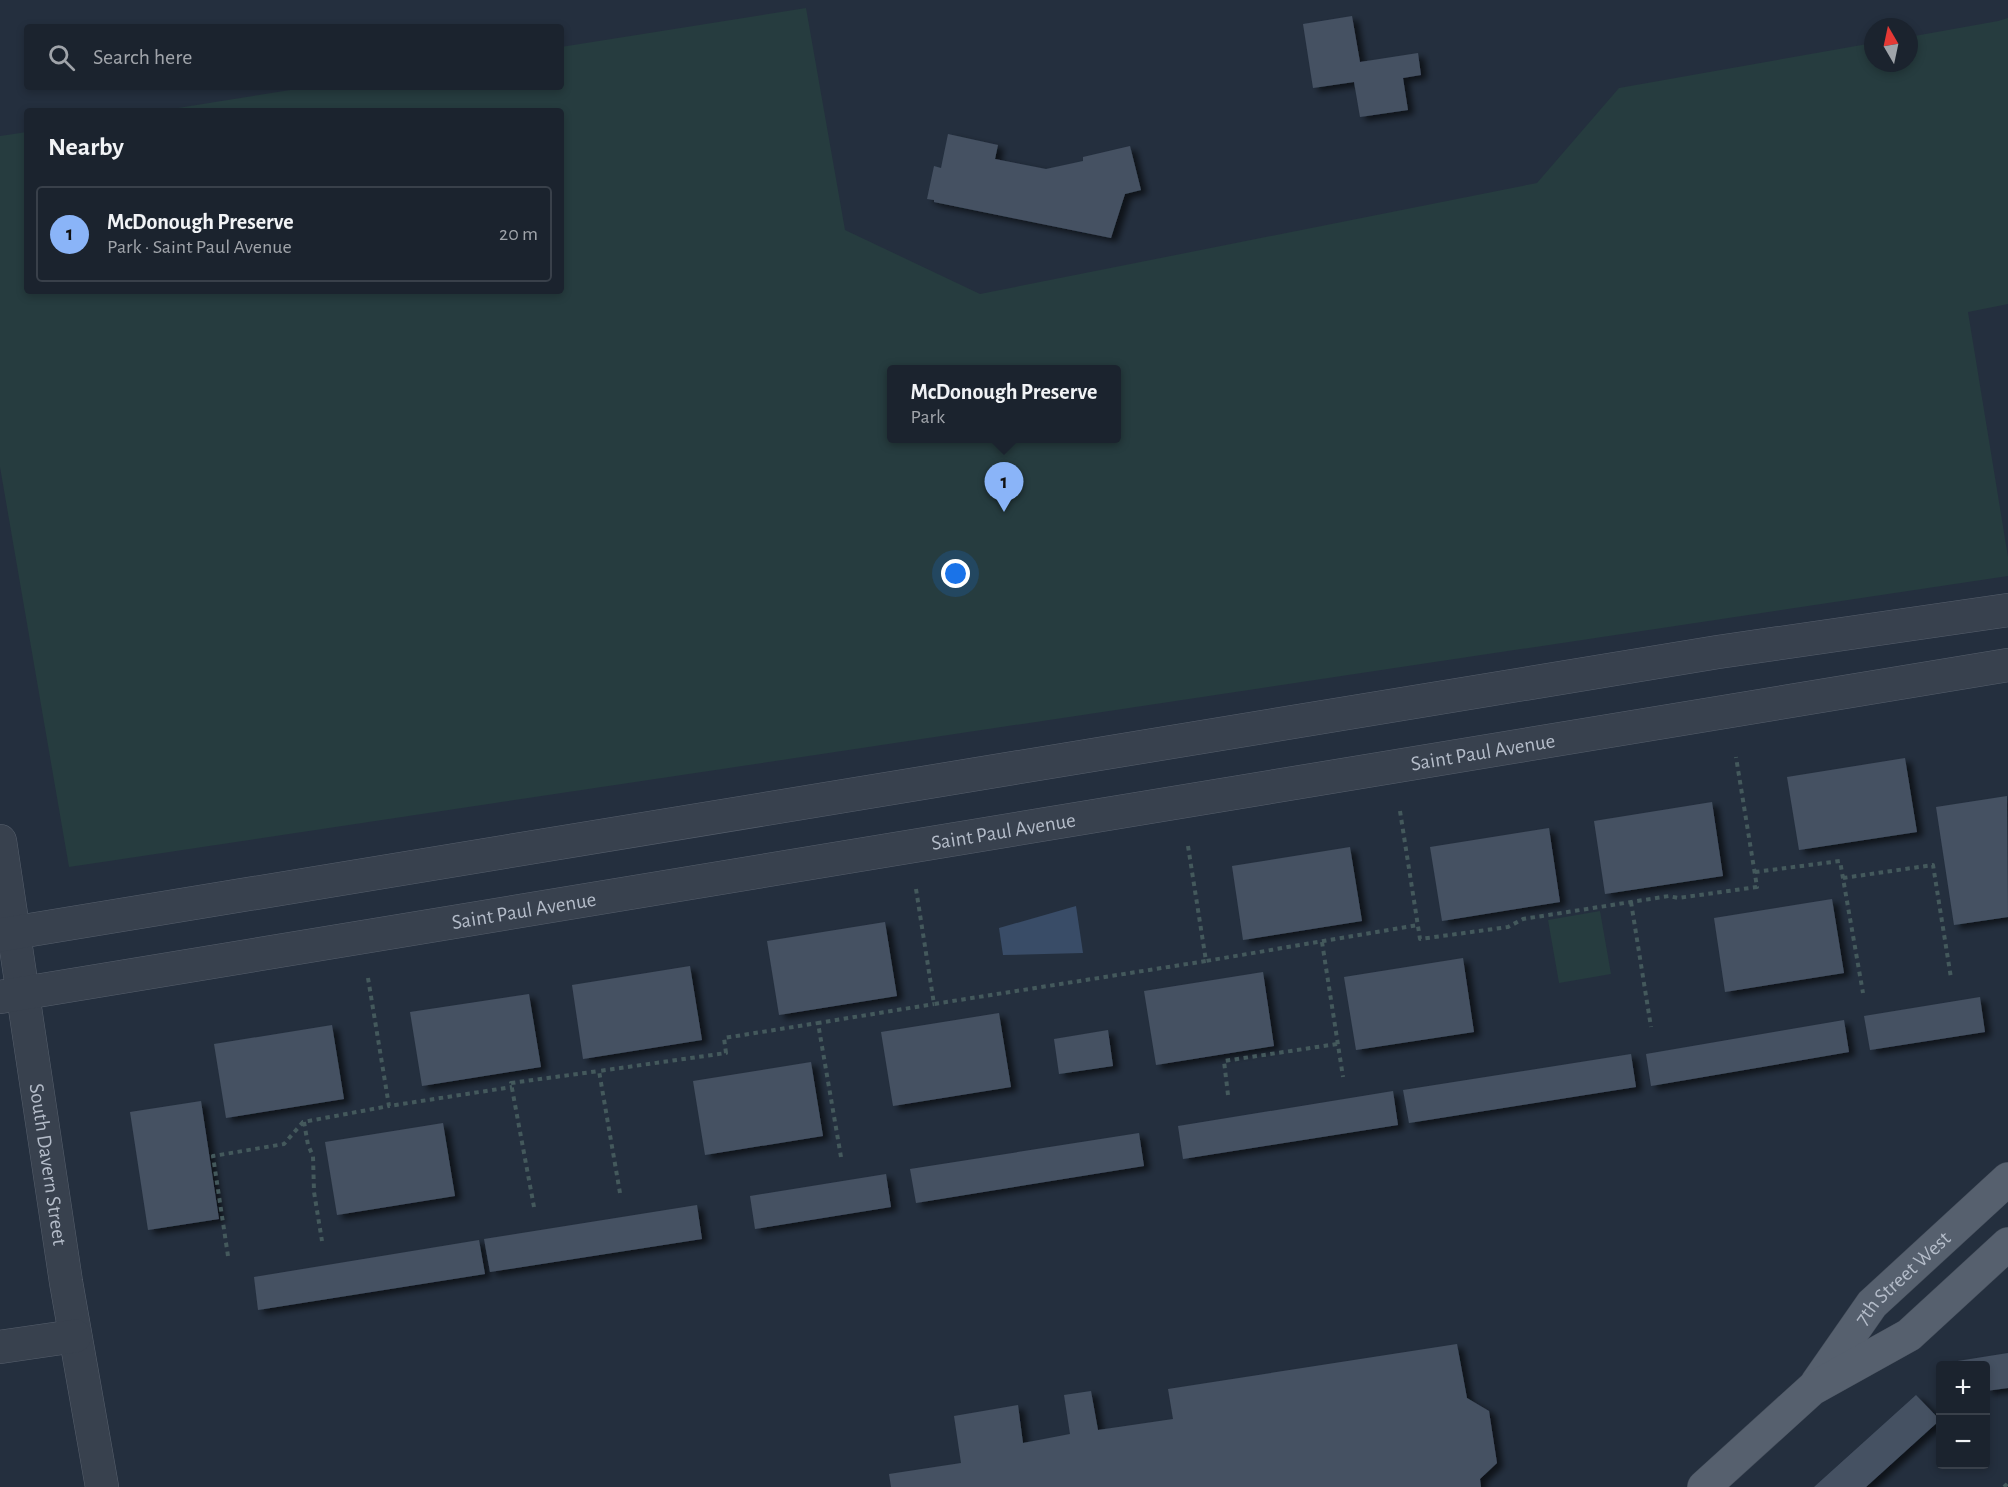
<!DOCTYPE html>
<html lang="en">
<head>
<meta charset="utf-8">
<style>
  body { margin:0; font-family:"Alegreya Sans",sans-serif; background:#242b36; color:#f1f3f6 }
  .controls { position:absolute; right:18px; bottom:18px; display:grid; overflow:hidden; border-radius:6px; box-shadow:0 3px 9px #0003 }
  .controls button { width:54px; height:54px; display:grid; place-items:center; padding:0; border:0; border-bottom:2px solid #39404a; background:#1b232e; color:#f1f3f6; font:30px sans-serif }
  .compass { position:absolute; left:1864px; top:18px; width:54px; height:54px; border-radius:50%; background:#1b232e; box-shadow:0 3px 9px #0003; rotate:351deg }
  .you { position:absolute; left:956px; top:574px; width:21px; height:21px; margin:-15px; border:4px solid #fff; border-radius:50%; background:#1a73e8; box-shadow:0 0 0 9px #1a73e833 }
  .badge { display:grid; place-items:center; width:39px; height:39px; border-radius:50%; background:#8ab4f8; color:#111; font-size:20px; font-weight:700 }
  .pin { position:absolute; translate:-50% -50px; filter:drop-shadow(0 2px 3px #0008) }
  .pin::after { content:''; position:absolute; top:32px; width:21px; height:18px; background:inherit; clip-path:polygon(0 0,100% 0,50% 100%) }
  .popup { position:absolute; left:887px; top:365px; width:234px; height:78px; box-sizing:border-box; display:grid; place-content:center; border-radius:6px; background:#1b232e; filter:drop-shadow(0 2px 4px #0005); font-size:20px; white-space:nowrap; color:#a0a4aa }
  .popup b { font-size:22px; color:#f1f3f6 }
  .popup::after { content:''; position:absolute; left:50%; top:100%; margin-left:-12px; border:12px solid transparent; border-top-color:#1b232e }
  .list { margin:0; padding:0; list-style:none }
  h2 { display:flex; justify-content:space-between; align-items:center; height:78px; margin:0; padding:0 24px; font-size:26px }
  h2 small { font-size:20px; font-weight:400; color:#a0a4aa }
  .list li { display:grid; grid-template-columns:39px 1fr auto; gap:18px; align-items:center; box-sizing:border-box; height:96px; margin:0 12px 12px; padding:0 12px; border:2px solid #39404a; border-radius:6px }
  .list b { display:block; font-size:22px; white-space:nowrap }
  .list p { margin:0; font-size:20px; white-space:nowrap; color:#a0a4aa }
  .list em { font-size:20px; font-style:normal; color:#a0a4aa }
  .icon { flex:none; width:33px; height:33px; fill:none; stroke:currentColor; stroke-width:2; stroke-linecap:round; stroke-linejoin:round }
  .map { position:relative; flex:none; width:2008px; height:1487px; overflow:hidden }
  .search { position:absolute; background:#1b232e; box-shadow:0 3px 9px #0003; left:24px; top:24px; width:540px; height:66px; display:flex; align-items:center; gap:15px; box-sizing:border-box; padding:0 21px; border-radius:6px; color:#a0a4aa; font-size:22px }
  .panel { position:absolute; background:#1b232e; box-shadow:0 3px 9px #0003; left:24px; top:108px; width:540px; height:186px; border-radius:6px }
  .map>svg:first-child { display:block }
</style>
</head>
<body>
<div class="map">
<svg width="2008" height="1487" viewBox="0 0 2008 1487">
  <defs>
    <filter id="shadow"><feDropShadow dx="6" dy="4" stdDeviation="3" flood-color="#0009"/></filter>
  </defs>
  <rect width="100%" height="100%" fill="#242f3e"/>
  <path fill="#263c3f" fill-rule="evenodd" d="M806 8 845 230 980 294 1537 183 1619 88 1873 43V63H1909V37L1998 21 2008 18V304L1968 312 2008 557V576L69 867 0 467V136L27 132V291H561V111H159L309 87H561V47ZM892 370H1116V438H892Z
    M1600 911 1611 974 1559 983 1548 920Z"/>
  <path fill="#394c67" d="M1076 906 1083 953 1003 955 999 928Z"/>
  <path fill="#455162" filter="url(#shadow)" d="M1352 16 1360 62 1418 53 1421 75 1403 78 1408 110 1360 117 1354 82 1313 88 1303 24Z
    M948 134 998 145 995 159 1046 169 1083 161V157L1130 146 1141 190 1125 194 1111 238 934 202V200L927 199 934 166 941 168Z
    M1905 758 1917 832 1799 850 1787 777Z
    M2007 796 2008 917 1954 925 1936 807Z
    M1712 802 1723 876 1605 894 1594 821Z
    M1549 828 1560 902 1442 921 1430 847Z
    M1350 847 1362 921 1243 940 1232 866Z
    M1832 899 1844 973 1725 992 1714 918Z
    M885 922 897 996 779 1015 767 941Z
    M1463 958 1474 1032 1356 1050 1344 977Z
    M690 966 702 1040 583 1059 572 985Z
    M1263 972 1274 1046 1156 1065 1144 991Z
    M529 994 541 1067 422 1086 410 1012Z
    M1980 997 1985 1032 1870 1050 1864 1016Z
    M999 1013 1011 1087 893 1106 881 1032Z
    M1844 1020 1849 1052 1651 1086 1646 1054Z
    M332 1025 344 1099 226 1118 214 1044Z
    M1108 1030 1113 1066 1059 1074 1054 1039Z
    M1631 1054 1636 1087 1409 1123 1403 1090Z
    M811 1062 823 1136 705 1155 693 1081Z
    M1393 1091 1398 1125 1183 1159 1178 1126Z
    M201 1101 219 1219 148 1230 130 1112Z
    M443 1123 455 1196 337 1215 325 1142Z
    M1139 1133 1144 1166 916 1203 910 1169Z
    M886 1174 891 1207 755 1229 750 1196Z
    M697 1205 702 1239 490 1272 484 1239Z
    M479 1240 485 1274 258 1310 254 1277Z
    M1457 1344 1467 1398 1489 1411 1497 1463 1480 1479 1481 1487H891L889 1474 961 1463 954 1416 1018 1405 1023 1443 1070 1434 1064 1395 1091 1391 1098 1430 1173 1419 1168 1389Z
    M2008 1353V1388L1986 1391V1366H1946L1945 1363Z
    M1916 1395 1940 1420 1866 1487H1814Z"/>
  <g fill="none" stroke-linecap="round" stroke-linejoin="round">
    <defs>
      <g id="minor">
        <path id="s1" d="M0 841 66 1282 102 1487"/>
        <path d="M0 935 1718 652 2008 610"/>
        <path id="s2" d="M0 997 2008 665"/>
        <path d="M0 1347 75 1336"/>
      </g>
      <g id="major">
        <path id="s3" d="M1817 1383 1872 1304 2008 1179"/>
        <path d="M1704 1487 1812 1389 1909 1335 2008 1244"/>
      </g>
    </defs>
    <use href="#minor" stroke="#565f6c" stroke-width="34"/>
    <use href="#major" stroke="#414a57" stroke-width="34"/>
    <path stroke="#44595c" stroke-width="4" stroke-dasharray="4.5 4.5" stroke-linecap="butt" d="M1400 811 1420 939 1508 927 1523 919 1669 896 1678 898 1757 887 1736 757
      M1188 846 1206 961 1418 925
      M1755 872 1840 861 1863 993
      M1843 878 1933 865 1951 978
      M916 889 934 1004 1206 961
      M1631 902 1651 1027
      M1322 942 1343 1077
      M368 978 389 1106 512 1087
      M1228 1095 1224 1061 1337 1044
      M304 1122 308 1145 313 1156 314 1192 322 1241
      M841 1157 818 1023 934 1004
      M620 1193 599 1071 726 1053 724 1038 818 1023
      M534 1207 511 1083 599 1071
      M228 1256 213 1156 284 1144 303 1122 389 1106
      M2004 1487 2008 1483"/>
    <use href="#minor" stroke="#38414e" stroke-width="33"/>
    <use href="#major" stroke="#56606e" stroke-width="33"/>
  </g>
  <g text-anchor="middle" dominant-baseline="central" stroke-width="4.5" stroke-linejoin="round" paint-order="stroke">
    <g font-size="21" fill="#b4bcc9" stroke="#1d2633">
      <text stroke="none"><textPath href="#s2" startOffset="1503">Saint Paul Avenue</textPath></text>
      <text stroke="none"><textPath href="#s2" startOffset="1017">Saint Paul Avenue</textPath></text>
      <text stroke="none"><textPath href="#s2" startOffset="531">Saint Paul Avenue</textPath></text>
      <text stroke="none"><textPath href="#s1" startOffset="327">South Davern Street</textPath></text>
      <text stroke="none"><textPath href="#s3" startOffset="136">7th Street West</textPath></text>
    </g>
  </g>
</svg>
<div class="controls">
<button>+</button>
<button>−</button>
</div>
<svg class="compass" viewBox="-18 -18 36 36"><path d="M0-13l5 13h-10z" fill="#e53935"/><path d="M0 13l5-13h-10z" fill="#a0a4aa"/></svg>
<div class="you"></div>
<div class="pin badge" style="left:1004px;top:512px">1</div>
<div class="popup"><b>McDonough Preserve</b>Park</div>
<div class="search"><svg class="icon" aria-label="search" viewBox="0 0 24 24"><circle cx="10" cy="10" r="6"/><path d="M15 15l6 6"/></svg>Search here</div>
<section class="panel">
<h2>Nearby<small></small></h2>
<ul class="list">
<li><span class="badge">1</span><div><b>McDonough Preserve</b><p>Park · Saint Paul Avenue</p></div><em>20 m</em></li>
</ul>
</section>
</div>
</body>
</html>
